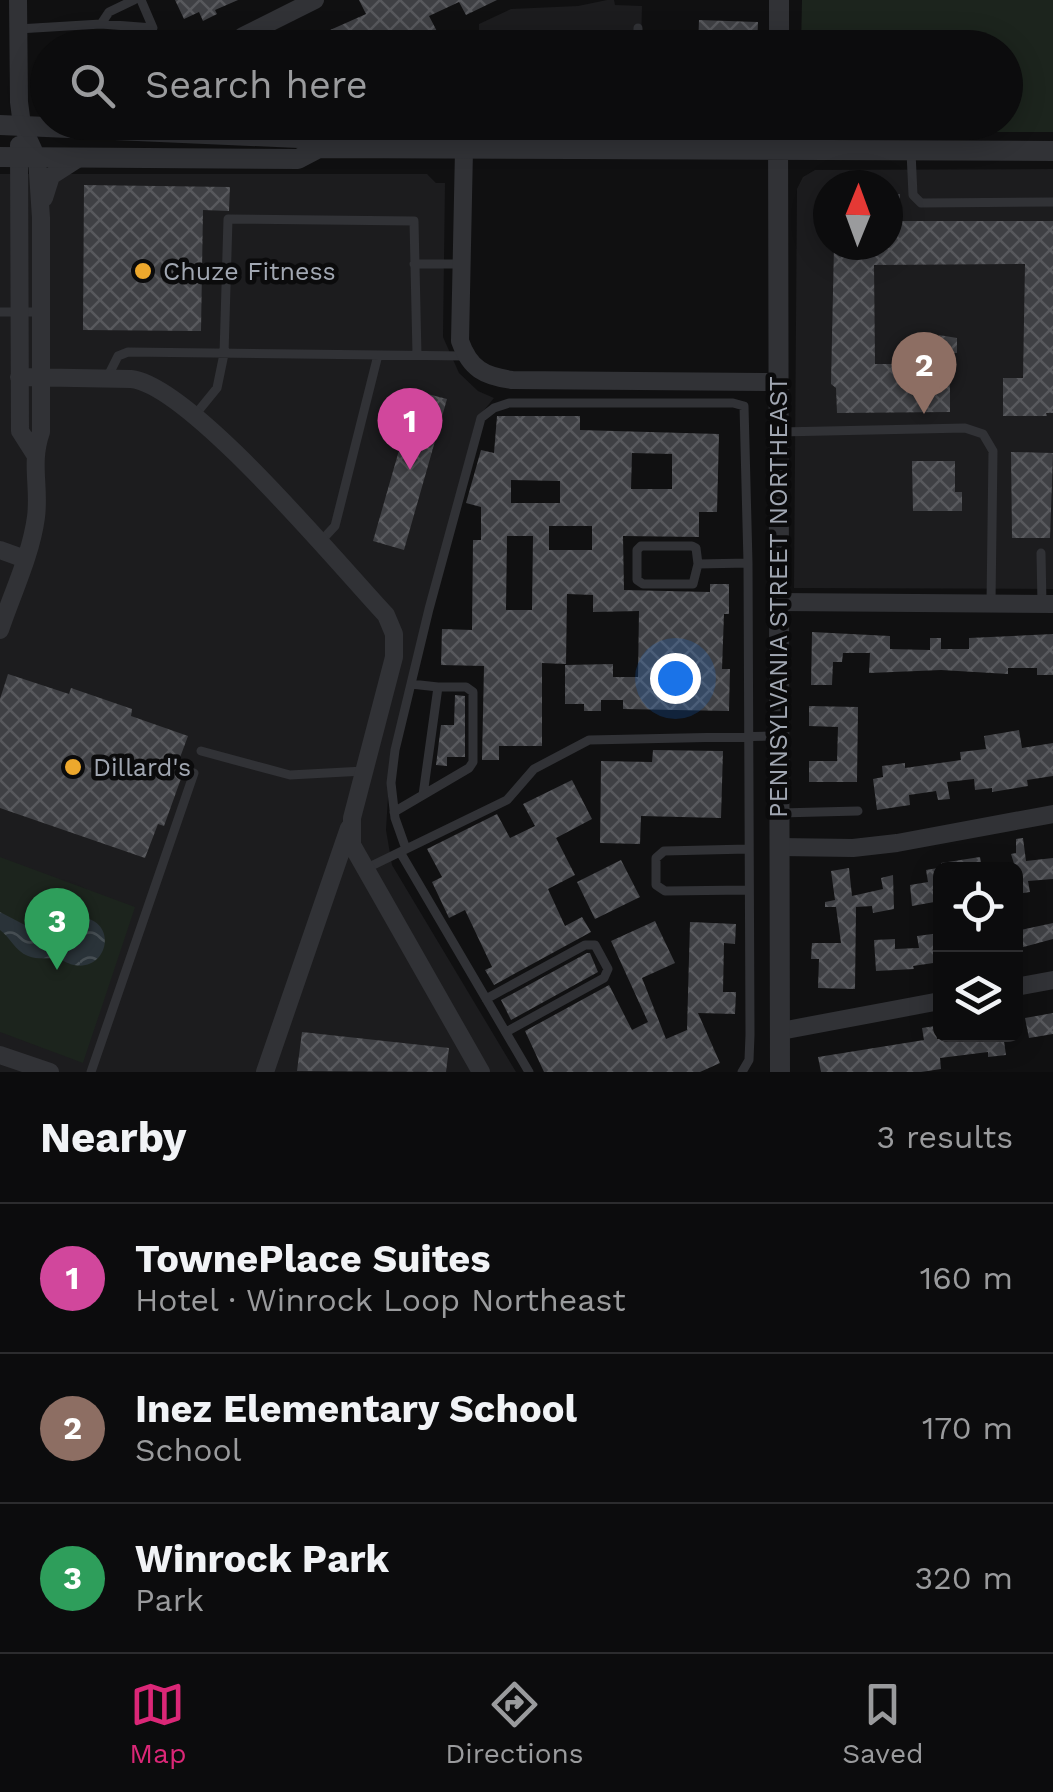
<!DOCTYPE html>
<html lang="en">
<head>
<meta charset="utf-8">
<style>
  body { margin:0; font-family:"Work Sans",sans-serif; background:#1a1a1b; color:#f1f3f6 }
  .controls { position:absolute; right:30px; bottom:30px; display:grid; overflow:hidden; border-radius:15px; box-shadow:0 5px 25px #0003 }
  .controls button { width:90px; height:90px; display:grid; place-items:center; padding:0; border:0; border-bottom:2px solid #2c2c2e; background:#0c0c0d; color:#f1f3f6; font:50px sans-serif }
  .compass { position:absolute; left:813px; top:170px; width:90px; height:90px; border-radius:50%; background:#0c0c0d; box-shadow:0 5px 25px #0003; rotate:1deg }
  .you { position:absolute; left:675px; top:678px; width:35px; height:35px; margin:-25px; border:8px solid #fff; border-radius:50%; background:#1a73e8; box-shadow:0 0 0 15px #1a73e833 }
  .badge { display:grid; place-items:center; width:65px; height:65px; border-radius:50%; background:#db2777; color:#fff; font-size:32px; font-weight:700 }
  .pin { position:absolute; translate:-50% -82px; filter:drop-shadow(0 2px 5px #0008) }
  .pin::after { content:''; position:absolute; top:52px; width:35px; height:30px; background:inherit; clip-path:polygon(0 0,100% 0,50% 100%) }
  .list { margin:0; padding:0; list-style:none }
  h2 { display:flex; justify-content:space-between; align-items:center; height:130px; margin:0; padding:0 40px; font-size:42px }
  h2 small { font-size:32px; font-weight:400; color:#9a9b9d }
  .list li { display:grid; grid-template-columns:65px 1fr auto; gap:30px; align-items:center; box-sizing:border-box; height:150px; padding:0 40px; border-top:2px solid #2c2c2e }
  .list b { display:block; font-size:38px; white-space:nowrap }
  .list p { margin:0; font-size:32px; white-space:nowrap; color:#9a9b9d }
  .list em { font-size:32px; font-style:normal; color:#9a9b9d }
  .icon { flex:none; width:55px; height:55px; fill:none; stroke:currentColor; stroke-width:2; stroke-linecap:round; stroke-linejoin:round }
  .map { position:relative; flex:none; width:1053px; height:1072px; overflow:hidden }
  .search { position:absolute; background:#0c0c0d; box-shadow:0 5px 25px #0003; left:30px; right:30px; top:30px; height:110px; display:flex; align-items:center; gap:25px; box-sizing:border-box; padding:0 35px; border-radius:55px; color:#9a9b9d; font-size:38px }
  .sheet { height:580px; background:#0c0c0d }
  nav { display:flex; justify-content:space-around; align-items:center; box-sizing:border-box; height:140px; border-top:2px solid #2c2c2e; background:#0c0c0d; font-size:28px; color:#9a9b9d }
  nav a { display:grid; justify-items:center; gap:5px }
  nav .on { color:#db2777 }
  .map>svg:first-child { display:block }
</style>
</head>
<body>
<div class="map">
<svg width="1053" height="1072" viewBox="0 0 1053 1072">
  <defs>
    <pattern id="water-waves" width="16" height="10" patternUnits="userSpaceOnUse" patternTransform="scale(2.5)"><rect width="16" height="10" fill="#2a3339"/><path d="M0 5q4-4 8 0t8 0" fill="none" stroke="#464e53"/></pattern>
    <pattern id="building-cross-hatch" width="8" height="8" patternUnits="userSpaceOnUse" patternTransform="scale(2.5)"><rect width="8" height="8" fill="#3f4044"/><path d="M0 0l8 8M0 8l8-8" fill="none" stroke="#58595d"/></pattern>
  </defs>
  <rect width="100%" height="100%" fill="#101011"/>
  <path fill="#1c1c1e" fill-rule="evenodd" d="M607 0H614L615 5 642 6 641 47H479V24L511 9 578 6Z
    M1053 169V589L794 588 797 189 803 177 815 170ZM828 185H888V245H828Z
    M0 174H427L436 183H445L443 337 459 373 478 391 494 398 476 420 391 749 386 830 392 865 516 1072H0Z"/>
  <path fill="#1c241d" d="M802 0H1053V132H816L805 123 1006 122V48L801 47Z
    M0 857 135 907 83 1063 0 1032Z"/>
  <path fill="url(#water-waves)" d="M0 912 42 934 54 932 77 917C120 918 109 972 74 965 71 965 62 960 59 959 49 957 38 960 28 956 15 951 10 937 0 930Z"/>
  <path fill="url(#building-cross-hatch)" fill-rule="evenodd" d="M175 0H238L215 10 217 14 203 21 199 12 184 19Z
    M359 0H497L466 15 459 2 429 16 440 37 420 48H398L388 34 363 48H315L310 39 366 14Z
    M699 20 758 22 757 48H698Z
    M84 185 230 187 229 211 203 210 201 331 83 330Z
    M900 194V221H1053V413H1046L1047 416H1003V378H1023L1025 264 874 265 875 364H939V335L957 338V353H950V412L837 413 836 388 831 384 834 245H888V195Z
    M416 391 447 399 404 550 373 541Z
    M497 416H580V430L719 434 717 512H699V537L623 536 624 590 710 592V584H729V614H724L722 669H730L729 711 623 709V700H601V711H584V704H565V665L613 664V677H638L639 611 593 612V595L567 594 566 664 542 663V746H499V760H482L484 666 441 665 442 629 472 630 473 540H481V507L466 503 481 450 494 453ZM632 453 672 454V489H631ZM511 480 560 481V503H511ZM549 526H592V550H549ZM507 536H533L532 610H506Z
    M1011 452 1053 453 1050 538H1012Z
    M912 461H955V492H962V511H913Z
    M812 632 890 636V649L930 650V638H941V649H969V638L1053 634V675H1037V668H1008V674L941 670 869 673 870 653H843L842 662H833L832 685H811Z
    M8 674 69 694 71 688 132 709 131 716 188 736 175 771 183 773 164 826 158 824 145 858 0 808V699Z
    M455 695 465 696V757H447V766L436 765 441 725H454Z
    M809 706 858 707 857 782H809V761H837L838 727 809 726Z
    M1019 730 1022 748 1053 743V776L1027 780 1028 786 992 792V788L975 790 974 779 947 782 950 799 938 800 936 791 909 795 910 805 877 810 873 779 883 777 882 766 905 763V768L961 760 960 752 986 749 984 736Z
    M653 750 723 751 721 818 641 816 640 844 600 843 601 761 652 762Z
    M572 780 592 819 556 838 575 875 548 889 565 926 582 917 591 932 494 985 485 970 492 967 465 910 449 918 432 882 442 877 427 849 497 814 510 838 535 826 523 804Z
    M1023 838 1026 861 1053 858V879L1028 881 1030 892 1016 894V870L1011 854 1016 853V839Z
    M980 857 982 870H941V863Z
    M621 860 640 897 595 919 577 882Z
    M849 868 852 896 883 889 881 878 893 875 894 909 873 913 872 906 856 907 855 989 818 988 819 959H811L812 943H841L836 907H825V902L835 900 831 871Z
    M938 868 940 901 912 906 910 885 928 882 926 870Z
    M655 921 675 963 642 978 666 1039 687 1030 690 922 736 924 735 944 724 943 723 992H736L735 1014 698 1013 720 1063 700 1072H544L525 1031 609 985 632 1030 648 1022 611 941Z
    M1053 923V939L1016 949V931Z
    M940 933V962L913 966 914 969 876 971 874 940 895 939V949L919 948 917 936Z
    M587 953H590L598 972 511 1020 501 1000Z
    M1053 1013V1034L1029 1038 1025 1018Z
    M935 1026 937 1039 1003 1034 1006 1055 988 1057V1052L940 1058 941 1069 921 1072H821L818 1057 924 1040 922 1028Z
    M302 1032 449 1048 446 1072 297 1071Z"/>
  <g fill="none" stroke-linecap="round" stroke-linejoin="round">
    <path stroke="#313236" stroke-width="9" d="M101 24 109 12 134 0
      M638 28V48
      M18 29 101 24 153 28 141 0
      M638 122V149
      M911 152 913 195 921 203 1053 202
      M414 264H461
      M0 312H41
      M107 378 118 356 128 352 466 356
      M195 415 217 388 224 354 228 219 414 221 417 355
      M780 432 965 428 983 434 993 451 991 603
      M321 541 335 526 378 355
      M1041 553 1042 604
      M698 564 693 584H643L637 580V550L641 546H692L696 548 698 564 748 563
      M201 751 290 775 364 771
      M423 795 469 768 473 762V692L466 687H438
      M394 812 423 795 438 687 411 684
      M780 813 858 811
      M406 849 395 818 391 783 395 750 429 609 481 418 494 408 509 403H733L744 406 748 563 750 1035 749 1060 742 1072
      M400 852 529 1072
      M365 869 507 800 534 769 589 740 777 736
      M748 890 665 891 656 885V858L664 851 748 849
      M486 999 585 945H595L608 969 604 978 506 1032
      M91 1072 194 773"/>
    <path stroke="#313236" stroke-width="18" d="M228 48 243 36 315 0
      M19 145 20 431 34 453
      M464 150 460 341C470 369 484 376 512 380L777 382
      M44 198 51 176 79 158
      M19 377 131 379C190 385 339 565 386 615L394 634V657L352 818V845L481 1072
      M0 550 25 559
      M779 602 1053 604
      M0 630C12 594 31 555 36 517 40 487 30 463 41 432V218L37 158 22 125 19 102 18 0
      M780 847 853 848 897 843 1053 814
      M1016 987 1053 980
      M781 1031 940 1001
      M0 1055 50 1072
      M265 1072 349 828"/>
    <path stroke="#313236" stroke-width="20" d="M779 48V0
      M778 122 780 1072
      M0 125 299 138 319 148 1053 151
      M0 157 298 159 319 148"/>
  </g>
  <g fill="#eda82d" stroke="#0b0b0c" stroke-width="4">
    <circle cx="143" cy="271" r="10"/>
    <circle cx="73" cy="767" r="10"/>
  </g>
  <g text-anchor="middle" dominant-baseline="central" stroke-width="9" stroke-linejoin="round" paint-order="stroke">
    <g font-size="25" fill="#a1a7b2" stroke="#0b0b0c" text-anchor="start">
      <text x="163" y="271">Chuze Fitness</text>
      <text x="93" y="767">Dillard's</text>
    </g>
    <g font-size="25" fill="#a1a7b2" stroke="#0b0b0c">
      <text transform="translate(778 597) rotate(-90)">PENNSYLVANIA STREET NORTHEAST</text>
    </g>
  </g>
</svg>
<div class="controls">
<button><svg class="icon" aria-label="locate" viewBox="0 0 24 24"><circle cx="12" cy="12" r="6"/><path d="M12 2v4M12 18v4M2 12h4M18 12h4"/></svg></button>
<button><svg class="icon" aria-label="layers" viewBox="0 0 24 24"><path d="M12 4l9 5-9 5-9-5zM3 14l9 5 9-5"/></svg></button>
</div>
<svg class="compass" viewBox="-18 -18 36 36"><path d="M0-13l5 13h-10z" fill="#e53935"/><path d="M0 13l5-13h-10z" fill="#9a9b9d"/></svg>
<div class="you"></div>
<div class="pin badge" style="left:410px;top:470px;background:#d1479c">1</div>
<div class="pin badge" style="left:924px;top:414px;background:#8d6e63">2</div>
<div class="pin badge" style="left:57px;top:970px;background:#2e9e5b">3</div>
<div class="search"><svg class="icon" aria-label="search" viewBox="0 0 24 24"><circle cx="10" cy="10" r="6"/><path d="M15 15l6 6"/></svg>Search here</div>
</div>
<section class="sheet">
<h2>Nearby<small>3 results</small></h2>
<ul class="list">
<li><span class="badge" style="background:#d1479c">1</span><div><b>TownePlace Suites</b><p>Hotel · Winrock Loop Northeast</p></div><em>160 m</em></li>
<li><span class="badge" style="background:#8d6e63">2</span><div><b>Inez Elementary School</b><p>School</p></div><em>170 m</em></li>
<li><span class="badge" style="background:#2e9e5b">3</span><div><b>Winrock Park</b><p>Park</p></div><em>320 m</em></li>
</ul>
</section>
<nav>
<a class="on"><svg class="icon" aria-label="map" viewBox="0 0 24 24"><path d="M3 6l6-2 6 2 6-2v14l-6 2-6-2-6 2zM9 4v14M15 6v14"/></svg>Map</a>
<a><svg class="icon" aria-label="directions" viewBox="0 0 24 24"><path d="M12 3l9 9-9 9-9-9zM9 14v-3h6M13 9l2 2-2 2"/></svg>Directions</a>
<a><svg class="icon" aria-label="saved" viewBox="0 0 24 24"><path d="M7 4h10v16l-5-4-5 4z"/></svg>Saved</a>
</nav>
</body>
</html>
